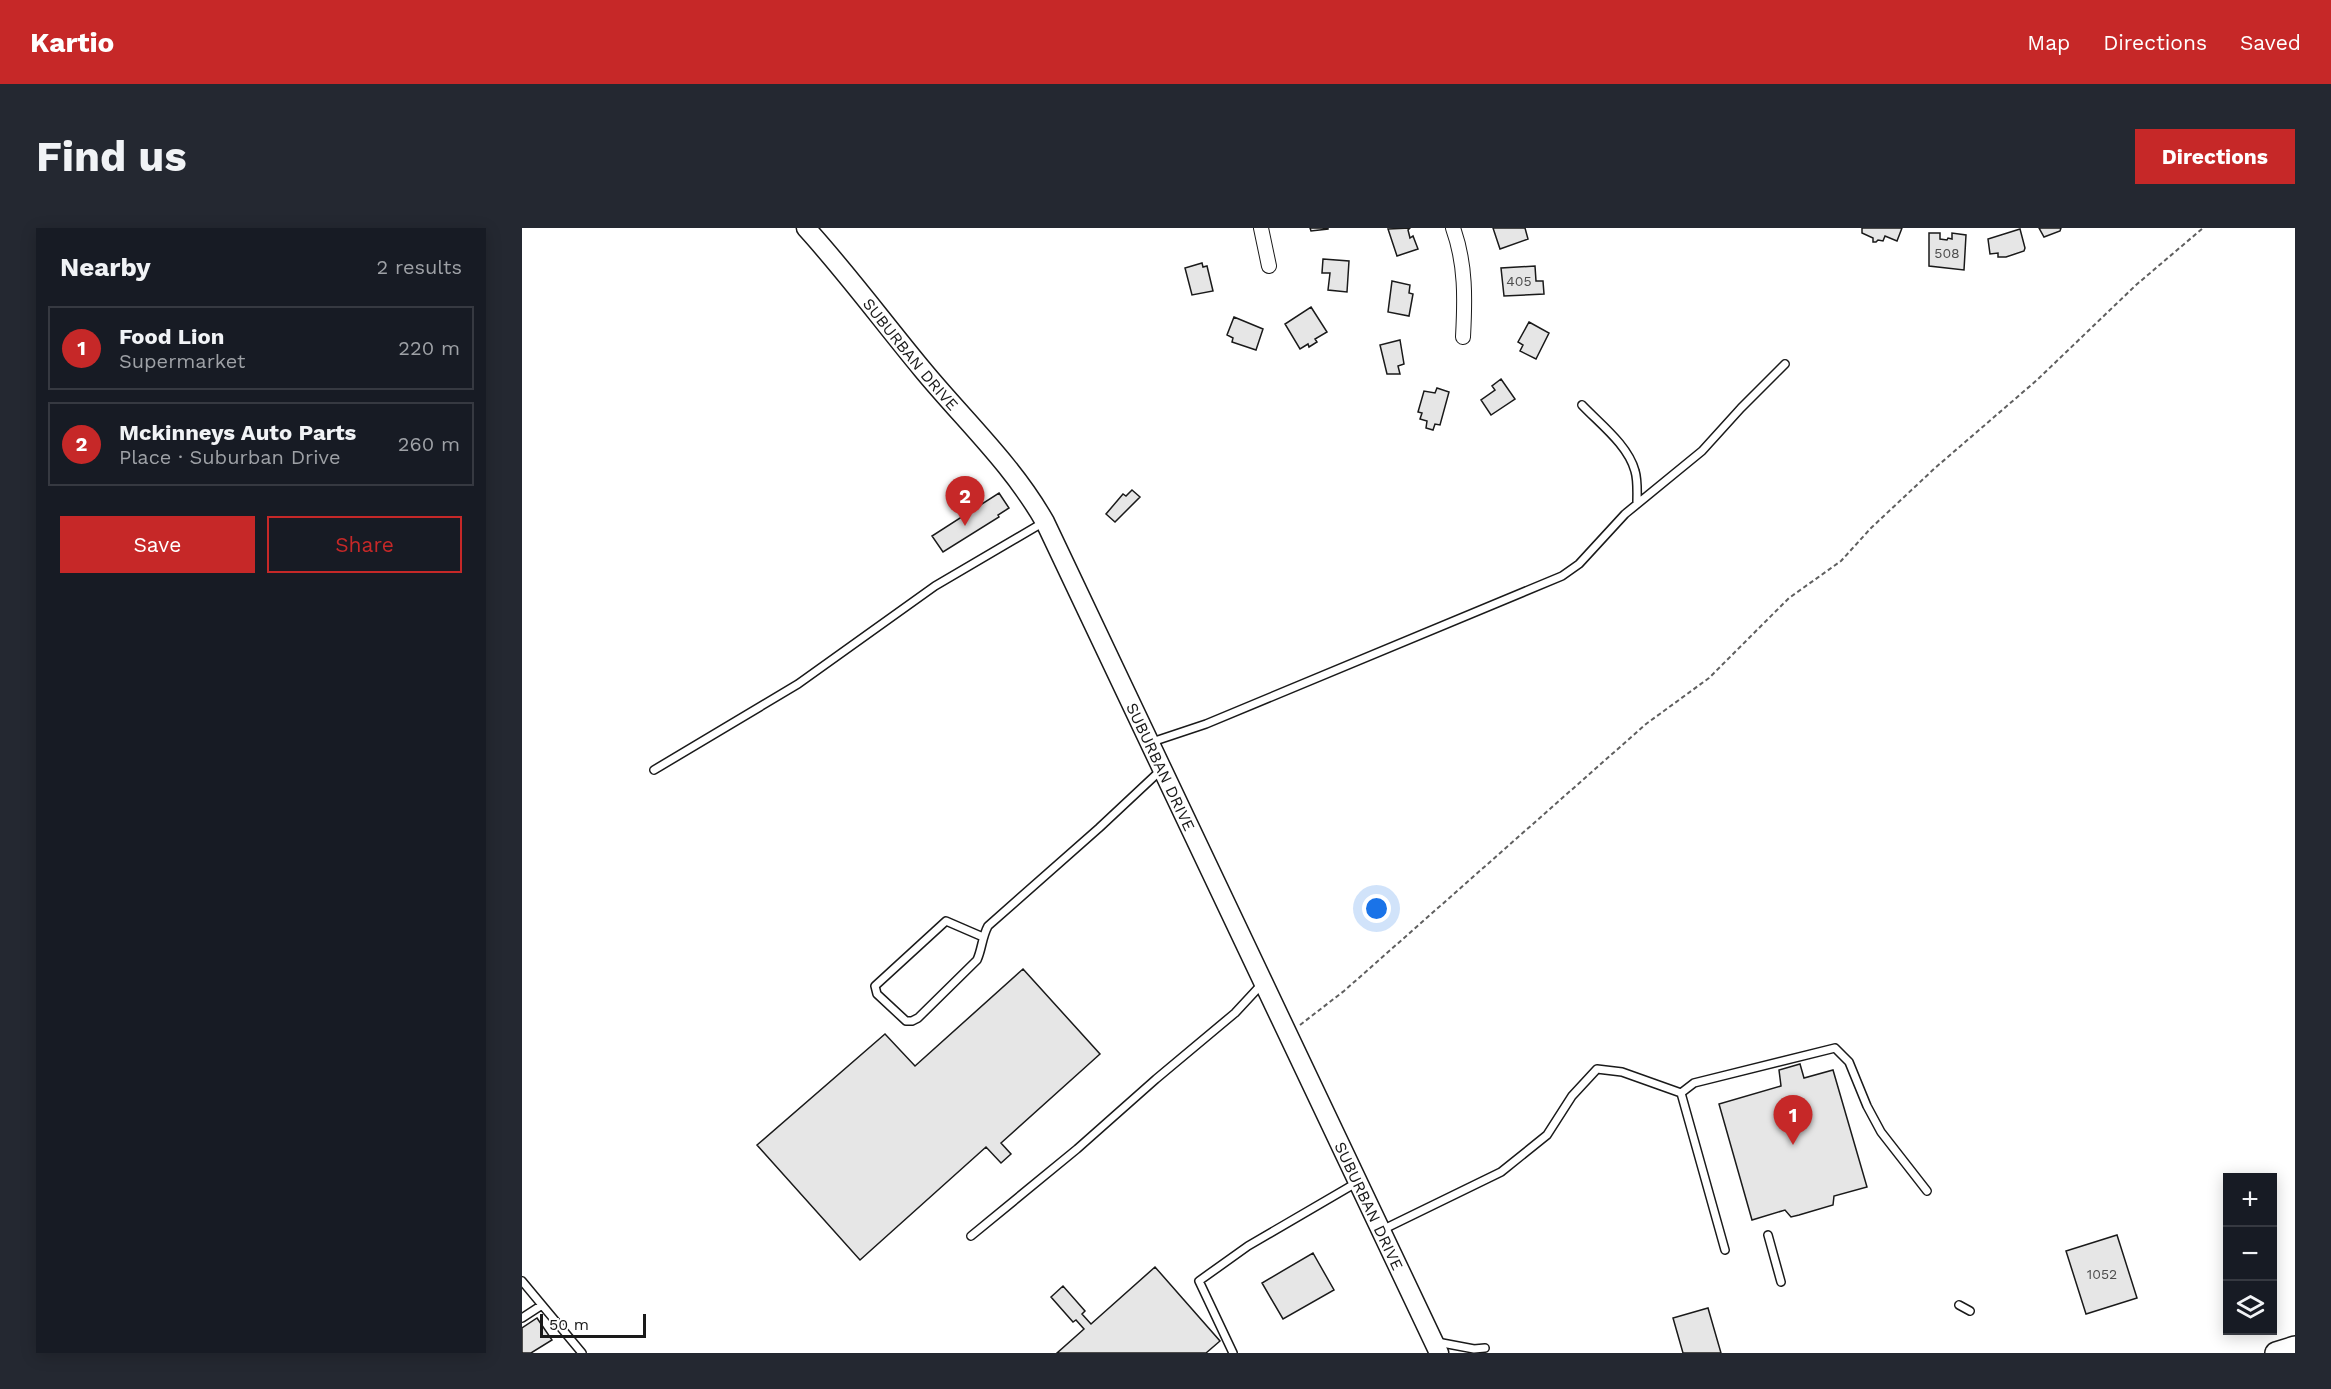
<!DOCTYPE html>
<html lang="en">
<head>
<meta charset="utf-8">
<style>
  body { margin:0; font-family:"Work Sans",sans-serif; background:#242831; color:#f1f3f6 }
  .controls { position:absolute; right:18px; bottom:18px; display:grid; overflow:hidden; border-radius:0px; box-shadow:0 3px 15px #0003 }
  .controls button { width:54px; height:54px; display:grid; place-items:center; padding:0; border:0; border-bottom:2px solid #363941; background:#171b24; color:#f1f3f6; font:30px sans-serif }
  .scale { position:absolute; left:18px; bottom:15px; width:106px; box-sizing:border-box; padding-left:6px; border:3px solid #1a1a1a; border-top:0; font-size:16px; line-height:21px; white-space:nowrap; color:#1a1a1a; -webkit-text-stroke:4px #fff; paint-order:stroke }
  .you { position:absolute; left:855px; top:681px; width:21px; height:21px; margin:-15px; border:4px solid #fff; border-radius:50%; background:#1a73e8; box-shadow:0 0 0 9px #1a73e833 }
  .badge { display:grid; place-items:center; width:39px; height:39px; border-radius:50%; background:#c62828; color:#fff; font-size:20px; font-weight:700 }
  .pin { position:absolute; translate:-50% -50px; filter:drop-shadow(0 2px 3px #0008) }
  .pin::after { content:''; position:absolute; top:32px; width:21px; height:18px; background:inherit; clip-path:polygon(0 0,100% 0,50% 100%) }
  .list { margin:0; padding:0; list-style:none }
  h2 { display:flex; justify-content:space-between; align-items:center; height:78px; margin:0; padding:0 24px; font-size:26px }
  h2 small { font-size:20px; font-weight:400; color:#9ea1a6 }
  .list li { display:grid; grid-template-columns:39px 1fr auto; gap:18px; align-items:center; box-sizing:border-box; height:84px; margin:0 12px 12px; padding:0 12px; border:2px solid #363941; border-radius:0px }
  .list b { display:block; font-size:22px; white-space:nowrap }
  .list p { margin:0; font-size:20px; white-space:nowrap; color:#9ea1a6 }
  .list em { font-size:20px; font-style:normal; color:#9ea1a6 }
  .actions { display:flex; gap:12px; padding:18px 24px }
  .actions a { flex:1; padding:14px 0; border:2px solid #c62828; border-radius:0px; text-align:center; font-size:21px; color:#c62828 }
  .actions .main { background:#c62828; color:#fff }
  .icon { flex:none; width:33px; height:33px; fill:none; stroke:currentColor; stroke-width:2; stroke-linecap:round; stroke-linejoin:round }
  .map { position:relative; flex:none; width:1773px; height:1125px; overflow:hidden; border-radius:0px }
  header { display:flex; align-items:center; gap:36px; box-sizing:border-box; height:84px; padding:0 30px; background:#c62828; color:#fff }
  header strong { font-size:28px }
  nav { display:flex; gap:33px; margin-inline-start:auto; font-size:21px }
  .intro { display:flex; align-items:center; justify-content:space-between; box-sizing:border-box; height:144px; padding:0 36px }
  h1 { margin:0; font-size:42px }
  .button { padding:15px 27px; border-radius:0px; background:#c62828; color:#fff; font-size:21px; font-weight:700 }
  main { display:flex; gap:36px; padding:0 36px }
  aside { flex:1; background:#171b24; border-radius:0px; box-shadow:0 3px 15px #0003 }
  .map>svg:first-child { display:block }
</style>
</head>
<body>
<header>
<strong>Kartio</strong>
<nav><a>Map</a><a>Directions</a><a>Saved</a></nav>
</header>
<div class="intro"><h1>Find us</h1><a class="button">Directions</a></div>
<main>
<aside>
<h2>Nearby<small>2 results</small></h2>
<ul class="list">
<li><span class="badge">1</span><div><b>Food Lion</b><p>Supermarket</p></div><em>220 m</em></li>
<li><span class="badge">2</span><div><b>Mckinneys Auto Parts</b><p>Place · Suburban Drive</p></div><em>260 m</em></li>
</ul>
<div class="actions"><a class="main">Save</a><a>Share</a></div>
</aside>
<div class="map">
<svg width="1773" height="1125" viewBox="0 0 1773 1125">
  <rect width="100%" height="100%" fill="#fff"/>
  <path fill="#e6e6e6" stroke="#1a1a1a" stroke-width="1.5" d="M788 0H806V1L789 3Z
    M888 0 886 2 888 10 891 8 896 21 875 28 866 1Z
    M971 0H1003L1006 11 978 21Z
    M1340 0H1380L1375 13 1363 8 1361 13 1356 12 1354 14H1351V10L1340 5Z
    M1517 0H1539L1538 3 1522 9Z
    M1498 1 1503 20 1502 23 1484 29H1476V25L1468 26 1466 11Z
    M1407 5H1418V11L1425 12 1426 10 1430 11V5L1444 7 1442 42 1407 38Z
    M801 31 827 33 825 64 806 62 808 45H800Z
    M680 35 681 39 685 38 691 63 670 67 663 40Z
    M1013 38 1014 53H1021L1022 66 982 68 979 40Z
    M870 53 888 57 887 65 891 66 887 88 866 84Z
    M789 79 805 104 793 111 795 114 787 119 786 116 778 121 763 96Z
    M712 89 741 101 734 122 710 114 711 110 705 107Z
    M1007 94 1027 105 1014 131 998 123 1001 117 996 114Z
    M878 112 882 136 876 138 878 146H865L858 117Z
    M979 151 993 171 969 187 959 172 973 162 970 158Z
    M915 160 927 164 918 197 913 196 911 202 904 200 905 193 898 191 900 185 896 184 902 163 913 165Z
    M610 262 618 269 593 294 584 286 601 266 604 268Z
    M477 265 487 280 476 287 477 289 421 324 410 308Z
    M501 741 578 826 479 915 489 926 479 935 464 919 338 1032 235 917 363 806 393 838Z
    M1278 836 1282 850 1311 842 1345 959 1312 968 1311 977 1277 987 1269 989 1263 982 1230 992 1197 876 1259 858 1257 842Z
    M1595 1007 1615 1070 1564 1086 1544 1023Z
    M791 1025 812 1062 761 1091 740 1055Z
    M633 1039 698 1113 684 1125H535L562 1101 554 1092 551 1094 529 1069 541 1058 563 1083 560 1086 569 1096Z
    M1186 1080 1199 1125H1161L1151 1090Z
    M15 1090 30 1112 9 1125H0V1100Z"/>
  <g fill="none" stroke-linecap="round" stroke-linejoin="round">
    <defs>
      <path id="lane" d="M1060 177C1078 196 1106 217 1113 243 1116 253 1115 265 1115 276
        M630 514 684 496 1040 348 1057 336 1103 286 1180 223 1219 180 1263 136
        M132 542 276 456 413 358 522 294
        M461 709 424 693 353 758 355 766 384 793H390L396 790 455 732C460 721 460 709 466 698L577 600 639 542
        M860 1002 979 944 1025 907 1050 868 1075 841 1100 844 1159 865
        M1246 1007 1259 1054
        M449 1008 555 921 634 851 713 785 739 757
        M1203 1022 1159 865 1172 855 1313 820 1327 834 1345 878 1359 904 1405 963
        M0 1053 60 1125
        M1437 1077 1448 1083
        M0 1090 20 1077
        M915 1114 952 1121 963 1120
        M711 1125 677 1053 726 1018 834 955"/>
      <path id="street" d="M739 0 747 38
        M931 0C944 36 943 72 941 109"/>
      <g id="secondary">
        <path id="s1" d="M284 0C325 45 361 94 400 141 442 192 490 236 523 294L917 1125"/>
      </g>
      <path id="primary" d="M1754 1125 1773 1119"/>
    </defs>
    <use href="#lane" stroke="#1a1a1a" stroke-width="10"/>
    <use href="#street" stroke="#1a1a1a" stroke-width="16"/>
    <use href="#secondary" stroke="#1a1a1a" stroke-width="21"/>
    <use href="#primary" stroke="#1a1a1a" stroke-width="24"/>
    <path stroke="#5f5f5f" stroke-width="2" stroke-dasharray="4.5 3" stroke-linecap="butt" d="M778 797 822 763 1124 496 1187 450 1267 370 1319 333 1349 300 1413 240 1515 152 1614 57 1681 0"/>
    <use href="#lane" stroke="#fff" stroke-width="7"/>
    <use href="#street" stroke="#fff" stroke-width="14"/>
    <use href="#secondary" stroke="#fff" stroke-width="18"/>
    <use href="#primary" stroke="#fff" stroke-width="21"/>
  </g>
  <g text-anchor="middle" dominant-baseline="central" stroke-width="4.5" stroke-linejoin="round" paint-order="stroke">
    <g font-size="14" fill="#4d4d4d">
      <text x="1425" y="25">508</text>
      <text x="997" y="53">405</text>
      <text x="1580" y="1046">1052</text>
    </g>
    <g font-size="16" fill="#1a1a1a" stroke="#fff">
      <text stroke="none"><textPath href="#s1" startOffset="164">SUBURBAN DRIVE</textPath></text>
      <text stroke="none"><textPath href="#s1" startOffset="650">SUBURBAN DRIVE</textPath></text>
      <text stroke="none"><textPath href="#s1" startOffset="1136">SUBURBAN DRIVE</textPath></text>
    </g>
  </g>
</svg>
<div class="controls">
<button>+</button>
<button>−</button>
<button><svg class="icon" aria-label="layers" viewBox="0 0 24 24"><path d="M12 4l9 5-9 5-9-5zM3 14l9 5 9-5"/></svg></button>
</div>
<div class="scale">50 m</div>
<div class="you"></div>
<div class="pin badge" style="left:1271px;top:917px">1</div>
<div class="pin badge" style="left:443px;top:298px">2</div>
</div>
</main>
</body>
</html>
